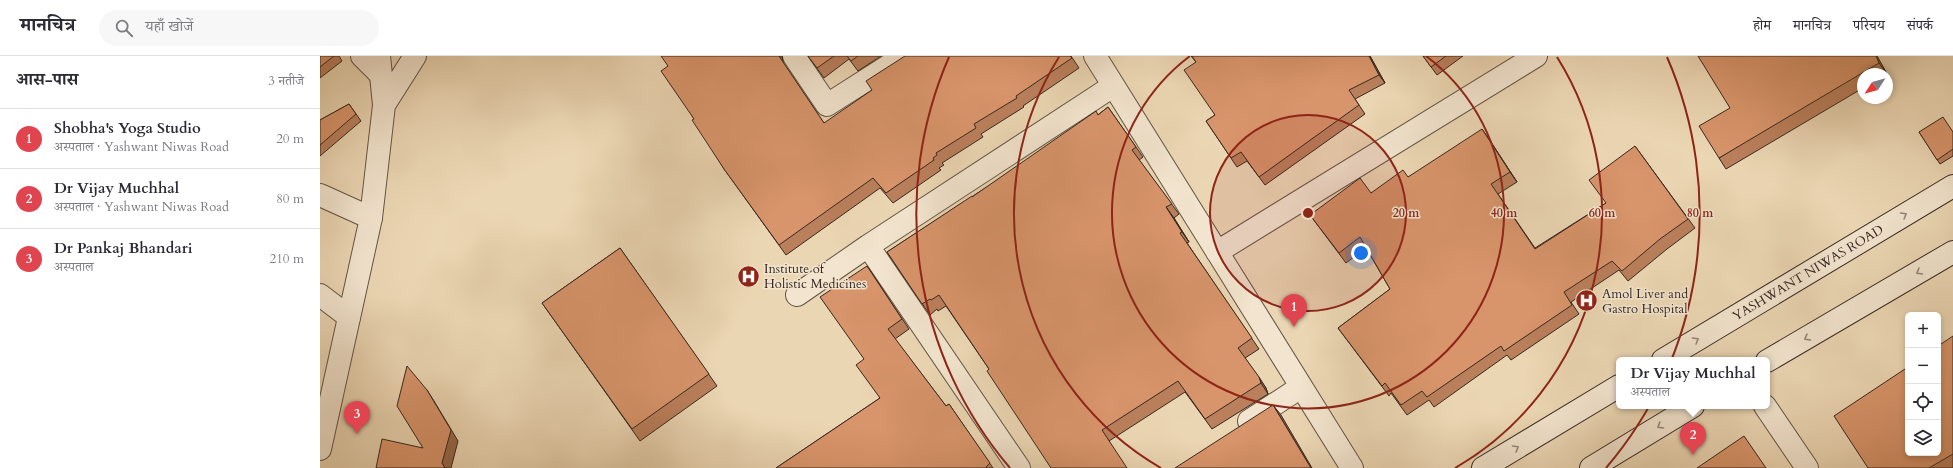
<!DOCTYPE html>
<html lang="hi">
<head>
<meta charset="utf-8">
<style>
  body { margin:0; font-family:Cardo,"Noto Serif Devanagari",serif; background:#f7f7f7; color:#2b2b33 }
  .controls { position:absolute; right:12px; bottom:12px; display:grid; overflow:hidden; border-radius:6px; box-shadow:0 2px 6px #0003 }
  .controls button { width:36px; height:36px; display:grid; place-items:center; padding:0; border:0; border-bottom:1px solid #e1e1e2; background:#fff; color:#2b2b33; font:20px sans-serif }
  .compass { position:absolute; left:1537px; top:12px; width:36px; height:36px; border-radius:50%; background:#fff; box-shadow:0 2px 6px #0003; rotate:234deg }
  .you { position:absolute; left:1041px; top:197px; width:14px; height:14px; margin:-10px; border:3px solid #fff; border-radius:50%; background:#1a73e8; box-shadow:0 0 0 6px #1a73e833 }
  .badge { display:grid; place-items:center; width:26px; height:26px; border-radius:50%; background:#1a73e8; color:#fff; font-size:13px; font-weight:700 }
  .pin { position:absolute; translate:-50% -33px; filter:drop-shadow(0 1px 2px #0008) }
  .pin::after { content:''; position:absolute; top:21px; width:14px; height:12px; background:inherit; clip-path:polygon(0 0,100% 0,50% 100%) }
  .popup { position:absolute; left:1296px; top:301px; width:154px; height:52px; box-sizing:border-box; display:grid; place-content:center; border-radius:6px; background:#fff; filter:drop-shadow(0 1px 3px #0005); font-size:13px; white-space:nowrap; color:#7c7c81 }
  .popup b { font-size:15px; color:#2b2b33 }
  .popup::after { content:''; position:absolute; left:50%; top:100%; margin-left:-8px; border:8px solid transparent; border-top-color:#fff }
  .list { margin:0; padding:0; list-style:none }
  h2 { display:flex; justify-content:space-between; align-items:center; height:52px; margin:0; padding:0 16px; font-size:17px }
  h2 small { font-size:13px; font-weight:400; color:#7c7c81 }
  .list li { display:grid; grid-template-columns:26px 1fr auto; gap:12px; align-items:center; box-sizing:border-box; height:60px; padding:0 16px; border-top:1px solid #e1e1e2 }
  .list b { display:block; font-size:15px; white-space:nowrap }
  .list p { margin:0; font-size:13px; white-space:nowrap; color:#7c7c81 }
  .list em { font-size:13px; font-style:normal; color:#7c7c81 }
  .icon { flex:none; width:22px; height:22px; fill:none; stroke:currentColor; stroke-width:2; stroke-linecap:round; stroke-linejoin:round }
  .map { position:relative; flex:none; width:1633px; height:412px; overflow:hidden }
  header { display:flex; align-items:center; gap:24px; box-sizing:border-box; height:56px; padding:0 20px; background:#fff; border-bottom:1px solid #e1e1e2 }
  header strong { font-size:19px }
  nav { display:flex; gap:22px; margin-inline-start:auto; font-size:14px }
  .search { width:280px; height:36px; background:#f7f7f7; display:flex; align-items:center; gap:10px; box-sizing:border-box; padding:0 14px; border-radius:22px; color:#7c7c81; font-size:15px }
  main { display:flex }
  aside { flex:1; background:#fff }
  .map>svg:first-child { display:block }
</style>
</head>
<body>
<header>
<strong>मानचित्र</strong>
<div class="search"><svg class="icon" aria-label="search" viewBox="0 0 24 24"><circle cx="10" cy="10" r="6"/><path d="M15 15l6 6"/></svg>यहाँ खोजें</div>
<nav><a>होम</a><a>मानचित्र</a><a>परिचय</a><a>संपर्क</a></nav>
</header>
<main>
<aside>
<h2>आस-पास<small>3 नतीजे</small></h2>
<ul class="list">
<li><span class="badge" style="background:#e0444e">1</span><div><b>Shobha's Yoga Studio</b><p>अस्पताल · Yashwant Niwas Road</p></div><em>20 m</em></li>
<li><span class="badge" style="background:#e0444e">2</span><div><b>Dr Vijay Muchhal</b><p>अस्पताल · Yashwant Niwas Road</p></div><em>80 m</em></li>
<li><span class="badge" style="background:#e0444e">3</span><div><b>Dr Pankaj Bhandari</b><p>अस्पताल</p></div><em>210 m</em></li>
</ul>
</aside>
<div class="map">
<svg width="1633" height="412" viewBox="0 0 1633 412">
  <rect width="100%" height="100%" fill="#ebd6b3"/>
  <filter id="stains"><feTurbulence type="fractalNoise" baseFrequency=".005" numOctaves="4"/><feColorMatrix values="0 0 0 0 .2 0 0 0 0 .09 0 0 0 0 .02 0 0 0 .5 -.17"/></filter>
  <radialGradient id="worn" r=".72"><stop offset=".6" stop-color="#630" stop-opacity="0"/><stop offset="1" stop-color="#630" stop-opacity=".3"/></radialGradient>
  <g fill="none" stroke-linecap="round" stroke-linejoin="round">
    <defs>
      <path id="minor" d="M42 0 60 18
        M474 0 507 49 584 0
        M775 0 1032 412
        M0 139 51 162
        M897 196 1216 0
        M0 239 29 261
        M477 239 548 190
        M1445 350 1487 412
        M929 365 981 331
        M699 412 548 190 793 30"/>
      <path id="tertiary" d="M64 49 95 0
        M0 393 51 162 64 49 59 0"/>
      <path id="secondary" d="M1343 304 1633 130
        M1447 305 1633 196
        M1163 412 1299 330
        M1271 412 1373 350"/>
    </defs>
    <use href="#minor" stroke="#645446" stroke-width="24"/>
    <use href="#tertiary" stroke="#645446" stroke-width="24"/>
    <use href="#secondary" stroke="#372822" stroke-width="24"/>
    <use href="#minor" stroke="#f2e4ce" stroke-width="22"/>
    <use href="#tertiary" stroke="#f2e4ce" stroke-width="22"/>
    <use href="#secondary" stroke="#f2e4ce" stroke-width="22"/>
  </g>
  <path fill="#ba7f5b" stroke="#372822" d="M0 0H19L22 5 0 22Z
    M462 0 463 7 504 67 751 0 759 12 703 50 704 51 661 78 663 81 622 107 624 109 619 112 621 114 573 147 560 132 466 199 404 113 374 63 348 10Z
    M488 0H561L538 15 529 3 504 22Z
    M871 0H1050L1065 27 1035 43 1045 58 945 129 927 105 917 111 886 65 895 59 876 6Z
    M1103 0H1143L1117 19Z
    M1557 0 1567 18H1543V32L1406 113 1399 102Z
    M29 48 41 65 0 100V64Z
    M788 51 823 101 819 104 859 158 854 162 869 186 867 187 939 293 925 302 946 332 948 338 892 373 865 336 789 385 669 313 626 250 618 255 617 253 610 259 567 196 779 58Z
    M1599 76H1633V100L1620 108Z
    M1169 83 1197 126 1178 138 1215 192 1286 147 1315 90 1375 172 1347 193 1308 225 1299 214 1251 246 1259 258 1191 304 1187 299 1114 351 1109 344 1087 359 1071 337 1069 340 1018 272 1070 233 1046 192 1026 207 990 159 1051 137 1088 121Z
    M300 192 397 330 320 385 222 247Z
    M547 210 589 273 575 283 626 350 629 348 673 412H456L560 342 544 303Z
    M1633 280V412H1548Z"/>
  <path fill="#97684a" stroke="#372822" d="M459 0H462L463 7Z
    M1049 0H1050L1065 27 1059 19Z
    M1556 0H1557L1567 18 1559 7Z
    M1162 73 1169 83 1197 126 1190 116Z
    M846 151 854 162 869 186 862 176Z
    M939 321 946 332 948 338 941 327Z
    M107 334 114 345 138 385 131 412H125L122 407Z
    M953 349 961 359 992 412H991Z"/>
  <path fill="#d8946a" stroke="#372822" d="M0 0H14L0 11Z
    M341 0H459L504 67 552 34 546 25 585 0H750L752 2 696 40 697 42 654 68 656 72 616 97 617 99 613 102 614 104 566 137 553 122 459 189 404 113 372 64 374 63 341 15 348 10Z
    M488 0H514L497 12Z
    M527 0H538L531 5Z
    M872 0H1049L1059 19 1029 34 1039 49 939 121 921 96 911 102 886 65 895 59 864 14 876 6Z
    M1103 0H1126L1111 11Z
    M1378 0H1556L1559 7 1399 102 1379 70 1410 52Z
    M29 48 36 58 0 89V64Z
    M788 51 816 91 812 94 852 148 846 151 862 176 860 177 932 282 918 292 939 321 941 327 885 363 858 325 782 374 807 412H731L667 315 669 313 619 239 611 244 610 243 602 248 567 196 652 140V141L776 55 778 59Z
    M1623 61 1633 76V93L1617 104 1599 76Z
    M1162 73 1190 116 1171 128 1215 193 1286 147 1269 124 1315 90 1368 163 1340 183 1302 215 1292 205 1244 236 1252 249 1184 295 1181 290 1107 341 1102 335 1081 349 1065 327 1062 330 1018 272 1070 233 1040 181 1019 197 990 159 1040 122 1051 137 1083 114 1088 121Z
    M300 192 389 318 312 373 222 247Z
    M547 210 582 263 568 273 626 350 629 348 670 407 666 411 667 412H456L560 342 536 309 544 303 500 241Z
    M1633 280V398L1609 412H1548L1514 360 1588 311V397H1618V290Z
    M87 310 107 334 131 374 122 407 125 412H56L62 383 103 392 77 350Z
    M953 349 991 412H855Z
    M1424 380 1446 412H1377Z"/>
  <defs><path id="oneway-chevron" d="M-2-3.5L2.5 0L-2 3.5" fill="none" stroke-width="1.6" stroke-linecap="round" stroke-linejoin="round"/></defs>
  <g stroke="#948678">
    <use href="#oneway-chevron" transform="translate(1584 159) rotate(-31)"/>
    <use href="#oneway-chevron" transform="translate(1599 216) rotate(150)"/>
    <use href="#oneway-chevron" transform="translate(1487 282) rotate(150)"/>
    <use href="#oneway-chevron" transform="translate(1376 284) rotate(-31)"/>
    <use href="#oneway-chevron" transform="translate(1340 370) rotate(149)"/>
    <use href="#oneway-chevron" transform="translate(1196 392) rotate(-31)"/>
  </g>
  <circle cx="988" cy="157" r="98" fill="#8f2418" fill-opacity=".12"/>
  <g fill="none" stroke="#8f2418" stroke-width="2">
    <circle cx="988" cy="157" r="98"/>
    <path d="M1106 0A196 196 0 1 1 870 0"/>
    <path d="M841 412A294 294 0 0 1 739 1M1237 1A294 294 0 0 1 1135 412"/>
    <path d="M690 412A392 392 0 0 1 629 1M1347 1A392 392 0 0 1 1286 412"/>
  </g>
  <defs>
    <symbol id="hospital-disc" viewBox="-11 -11 22 22"><circle r="9.5" fill="#8f2418" stroke="#f2e4ce"/><path d="M-5-5h3v3.5h4V-5h3V5h-3V1.5h-4V5h-3Z" fill="#fff"/></symbol>
  </defs>
  <g fill-rule="evenodd">
    <use href="#hospital-disc" x="416" y="208" width="25" height="25"/>
    <use href="#hospital-disc" x="1254" y="232" width="25" height="25"/>
  </g>
  <g text-anchor="middle" dominant-baseline="central" stroke-width="3" stroke-linejoin="round" paint-order="stroke">
    <g font-size="13" fill="#372822" stroke="#f2e4ce" text-anchor="start">
      <text x="444" y="213">Institute of<tspan x="444" dy="15">Holistic Medicines</tspan></text>
      <text x="1282" y="238">Amol Liver and<tspan x="1282" dy="15">Gastro Hospital</tspan></text>
    </g>
    <g font-size="13" fill="#372822" stroke="#f2e4ce">
      <text transform="translate(1488 217) rotate(-31)">YASHWANT NIWAS ROAD</text>
    </g>
  </g>
  <circle cx="988" cy="157" r="6" fill="#8f2418" stroke="#f2e4ce" stroke-width="2"/>
  <g font-size="12" text-anchor="middle" font-weight="bold" fill="#8f2418" stroke="#f2e4ce" stroke-width="3" stroke-linejoin="round" paint-order="stroke">
    <text x="1086" y="161">20 m</text>
    <text x="1184" y="161">40 m</text>
    <text x="1282" y="161">60 m</text>
    <text x="1380" y="161">80 m</text>
  </g>
  <rect width="100%" height="100%" filter="url(#stains)"/>
  <rect width="100%" height="100%" fill="url(#worn)"/>
</svg>
<div class="controls">
<button>+</button>
<button>−</button>
<button><svg class="icon" aria-label="locate" viewBox="0 0 24 24"><circle cx="12" cy="12" r="6"/><path d="M12 2v4M12 18v4M2 12h4M18 12h4"/></svg></button>
<button><svg class="icon" aria-label="layers" viewBox="0 0 24 24"><path d="M12 4l9 5-9 5-9-5zM3 14l9 5 9-5"/></svg></button>
</div>
<svg class="compass" viewBox="-18 -18 36 36"><path d="M0-13l5 13h-10z" fill="#e53935"/><path d="M0 13l5-13h-10z" fill="#7c7c81"/></svg>
<div class="you"></div>
<div class="pin badge" style="left:974px;top:271px;background:#e0444e">1</div>
<div class="pin badge" style="left:1373px;top:399px;background:#e0444e">2</div>
<div class="popup"><b>Dr Vijay Muchhal</b>अस्पताल</div>
<div class="pin badge" style="left:37px;top:378px;background:#e0444e">3</div>
</div>
</main>
</body>
</html>
